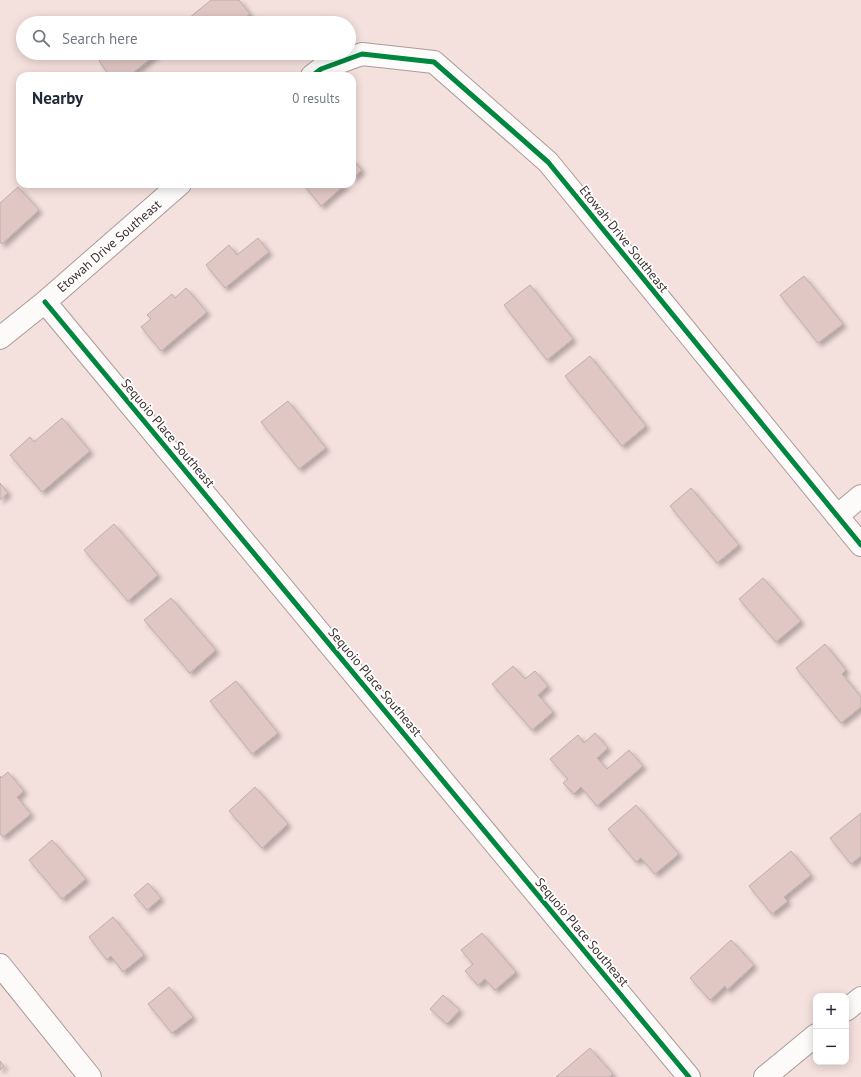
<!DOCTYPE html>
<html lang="en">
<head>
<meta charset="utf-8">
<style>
  body { margin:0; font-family:"PT Sans",sans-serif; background:#f6f6f7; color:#1f2937 }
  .controls { position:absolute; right:12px; bottom:12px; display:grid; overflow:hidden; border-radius:8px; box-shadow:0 2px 10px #0003 }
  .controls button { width:36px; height:36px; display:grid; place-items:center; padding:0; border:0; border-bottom:1px solid #e0e1e3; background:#fff; color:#1f2937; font:20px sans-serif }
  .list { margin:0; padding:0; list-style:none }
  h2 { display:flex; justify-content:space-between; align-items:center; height:52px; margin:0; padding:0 16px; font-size:17px }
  h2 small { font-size:13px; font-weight:400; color:#747a83 }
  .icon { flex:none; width:22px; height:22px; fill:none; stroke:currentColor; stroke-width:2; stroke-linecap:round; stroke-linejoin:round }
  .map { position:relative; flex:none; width:861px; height:1077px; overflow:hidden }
  .search { position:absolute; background:#fff; box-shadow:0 2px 10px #0003; left:16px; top:16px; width:340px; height:44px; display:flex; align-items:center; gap:10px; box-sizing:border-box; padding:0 14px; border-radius:22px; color:#747a83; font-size:15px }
  .panel { position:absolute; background:#fff; box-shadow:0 2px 10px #0003; left:16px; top:72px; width:340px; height:116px; border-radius:12px }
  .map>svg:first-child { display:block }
</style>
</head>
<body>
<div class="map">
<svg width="861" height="1077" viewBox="0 0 861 1077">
  <defs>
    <filter id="shadow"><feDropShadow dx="3.5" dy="3.5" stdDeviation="2" flood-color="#0004"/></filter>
  </defs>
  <rect width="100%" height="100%" fill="#f4e0dd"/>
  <path fill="#e1c7c4" stroke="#bdaeac" filter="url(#shadow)" d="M211 0H239L250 14 239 23H183Z
    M108 53H158L129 76H110L99 61Z
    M352 159 362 170 352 179Z
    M303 184H346L321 206Z
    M18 187 39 210 2 244 0 242V203Z
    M258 238 269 252 225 288 206 265 229 245 237 255Z
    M804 276 843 324 818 343 780 295Z
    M530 285 573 339 547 360 504 305Z
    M186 288 207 312 161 351 141 327 151 319 147 315 172 294 175 298Z
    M590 356 646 426 622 446 565 376Z
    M288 401 326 448 299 469 261 422Z
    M62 418 90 451 42 492 10 455 30 437 34 442Z
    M0 483 8 493 0 500Z
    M691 488 739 545 717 563 670 506Z
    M114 524 158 575 128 601 84 550Z
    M763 578 801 621 776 642 739 599Z
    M171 598 216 650 190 673 144 620Z
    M825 644 846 670 842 674 861 697V707L841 723 796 668Z
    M513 666 525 679 535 671 548 686 538 695 553 712 532 730 492 684Z
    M236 681 278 733 252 754 210 701Z
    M595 733 608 748 597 758 607 769 629 750 643 766 597 806 581 787 574 794 563 783 568 779 550 759 578 735 584 743Z
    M8 772 24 791 17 797 31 814 3 837 0 834V776L1 778Z
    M255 787 288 824 262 848 229 811Z
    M636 805 679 854 655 874 641 858 636 862 608 829Z
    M861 813V856L851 864 830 838Z
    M52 840 86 879 62 899 29 860Z
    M791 851 811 875 784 897 788 901 772 914 749 886Z
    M148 883 161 898 147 910 134 895Z
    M113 917 144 955 123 972 111 956 107 960 89 937Z
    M482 933 516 972 495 990 485 979 478 985 465 971 473 964 461 950Z
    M731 940 754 965 727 990 725 986 710 1000 690 978Z
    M169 987 193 1017 172 1033 148 1004Z
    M443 995 460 1010 447 1024 430 1009Z
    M590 1048 613 1074 609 1077H556Z
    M0 1061 4 1066 0 1070Z"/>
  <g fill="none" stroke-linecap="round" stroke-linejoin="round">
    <defs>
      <path id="minor" d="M312 76 321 69 362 54 434 62 548 162 861 545
        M45 302 689 1077
        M0 338 45 302 180 184
        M837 516 861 496
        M0 965 90 1077
        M846 1010 861 998
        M765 1077 816 1035"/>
    </defs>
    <use href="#minor" stroke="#aa9b99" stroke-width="24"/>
    <use href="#minor" stroke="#fdfafa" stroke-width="22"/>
    <defs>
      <path id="cycleway" d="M312 76 321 69 362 54 434 62 548 162 861 545
        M45 302 689 1077"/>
    </defs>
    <use href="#cycleway" stroke="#fff" stroke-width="8"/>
    <use href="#cycleway" stroke="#00873e" stroke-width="5"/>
  </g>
  <g text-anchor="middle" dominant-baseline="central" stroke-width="3.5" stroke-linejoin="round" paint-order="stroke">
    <g font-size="13" fill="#3d302e" stroke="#fff">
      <text transform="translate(624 239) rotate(51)">Etowah Drive Southeast</text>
      <text transform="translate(109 246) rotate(-41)">Etowah Drive Southeast</text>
      <text transform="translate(168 433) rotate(50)">Sequoio Place Southeast</text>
      <text transform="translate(375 682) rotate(50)">Sequoio Place Southeast</text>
      <text transform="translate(582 932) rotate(50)">Sequoio Place Southeast</text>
    </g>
  </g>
</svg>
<div class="controls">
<button>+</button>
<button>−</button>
</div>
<div class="search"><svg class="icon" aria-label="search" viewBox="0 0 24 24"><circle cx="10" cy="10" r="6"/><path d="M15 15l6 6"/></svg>Search here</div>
<section class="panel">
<h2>Nearby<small>0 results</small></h2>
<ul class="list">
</ul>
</section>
</div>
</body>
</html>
